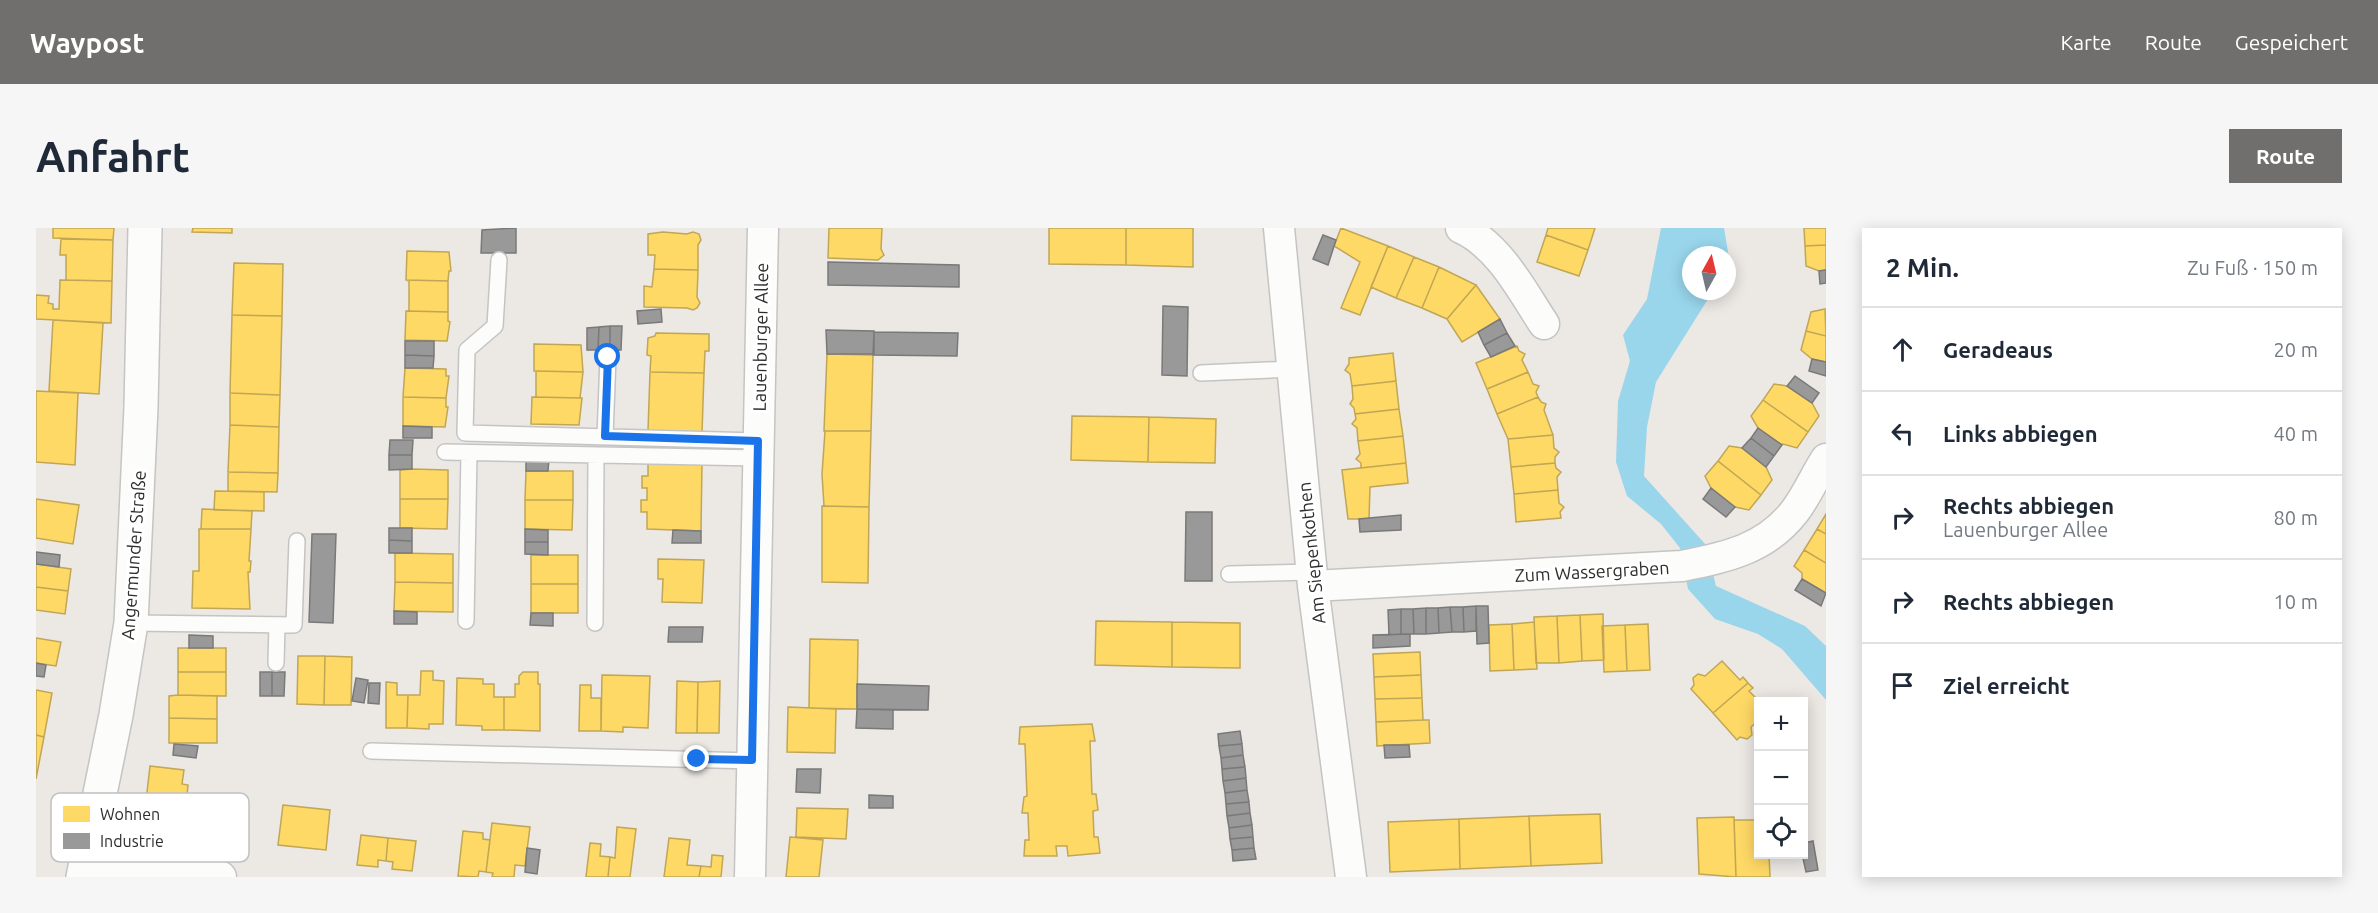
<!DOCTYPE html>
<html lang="de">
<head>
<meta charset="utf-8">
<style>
  body { margin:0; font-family:Ubuntu,sans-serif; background:#f6f6f7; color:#1f2937 }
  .controls { position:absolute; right:18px; bottom:18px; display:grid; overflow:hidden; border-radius:0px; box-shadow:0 3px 15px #0003 }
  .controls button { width:54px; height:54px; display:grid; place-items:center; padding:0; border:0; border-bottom:2px solid #e0e1e3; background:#fff; color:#1f2937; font:30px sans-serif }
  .compass { position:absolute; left:1646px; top:18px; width:54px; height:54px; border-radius:50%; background:#fff; box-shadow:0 3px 15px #0003; rotate:8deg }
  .stop { position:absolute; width:18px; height:18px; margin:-14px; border:4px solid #1a73e8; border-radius:50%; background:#fff }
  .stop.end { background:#1a73e8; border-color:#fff; box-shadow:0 2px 6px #0008 }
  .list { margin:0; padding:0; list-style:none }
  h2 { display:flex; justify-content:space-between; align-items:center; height:78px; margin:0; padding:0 24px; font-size:26px }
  h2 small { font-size:20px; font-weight:400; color:#747a83 }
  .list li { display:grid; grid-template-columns:39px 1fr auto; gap:18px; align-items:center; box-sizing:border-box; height:84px; padding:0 24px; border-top:2px solid #e0e1e3 }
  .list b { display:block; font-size:22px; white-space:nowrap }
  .list p { margin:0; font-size:20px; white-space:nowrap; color:#747a83 }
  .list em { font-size:20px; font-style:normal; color:#747a83 }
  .icon { flex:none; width:33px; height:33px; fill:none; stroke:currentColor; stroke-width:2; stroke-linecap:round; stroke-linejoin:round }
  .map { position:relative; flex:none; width:1790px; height:649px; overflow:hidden; border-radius:0px }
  header { display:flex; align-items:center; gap:36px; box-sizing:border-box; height:84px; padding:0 30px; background:#706f6e; color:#fff }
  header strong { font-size:28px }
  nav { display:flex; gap:33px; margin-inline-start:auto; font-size:21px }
  .intro { display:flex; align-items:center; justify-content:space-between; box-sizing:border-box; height:144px; padding:0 36px }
  h1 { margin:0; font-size:42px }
  .button { padding:15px 27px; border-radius:0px; background:#706f6e; color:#fff; font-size:21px; font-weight:700 }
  main { display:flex; gap:36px; padding:0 36px }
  aside { flex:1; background:#fff; border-radius:0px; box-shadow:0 3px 15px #0003 }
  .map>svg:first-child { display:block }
</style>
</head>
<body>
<header>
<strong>Waypost</strong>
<nav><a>Karte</a><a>Route</a><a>Gespeichert</a></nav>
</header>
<div class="intro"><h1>Anfahrt</h1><a class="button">Route</a></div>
<main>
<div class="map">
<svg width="1790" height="649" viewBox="0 0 1790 649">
  <rect width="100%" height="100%" fill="#ece8e4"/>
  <path fill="#99d6ec" d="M1625 0H1688L1694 36 1691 41V27H1655V63H1677L1620 154 1611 199 1608 248 1670 317 1680 358 1769 398 1790 418V472L1746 421 1722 406 1679 391 1652 361 1644 320 1625 296 1591 268 1580 234 1582 173 1594 133 1587 107 1611 71Z"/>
  <path fill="#ffd966" stroke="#c0a655" stroke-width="1.5" d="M17 0H78L77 12 17 10Z
    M157 0H196V5L156 4Z
    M793 0H846L845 21 848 27 842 32 792 30Z
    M1013 0H1090V37L1013 36Z
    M1090 0H1157V39L1090 37Z
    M1305 0 1352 18 1324 87 1305 80 1324 34 1298 18Z
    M1512 0H1559L1552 22 1510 7Z
    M1768 0H1790V17L1769 18Z
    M627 4 651 6 657 4 663 6 665 12 662 17V42L618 41 619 27H612V6Z
    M1510 7 1552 22 1543 48 1501 34Z
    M25 11 77 12 76 53 30 52V27H24Z
    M1790 17V42L1783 43 1770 38 1769 18Z
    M1352 18 1378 29 1360 70 1335 59Z
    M371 23 413 24 415 43H413L412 53 370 52Z
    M1378 29 1403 39 1386 80 1360 70Z
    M198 35 247 36 246 88 196 87Z
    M1403 39 1440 57 1411 91 1386 80Z
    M618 41 662 42 661 69 664 75 661 80 657 82 651 80 608 79V58L616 59Z
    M24 52 76 53 75 95 0 91V67L13 68 12 75 17 76V81H23Z
    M370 52 412 53V84L373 83V53Z
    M1440 57 1464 91 1426 114 1411 91Z
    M1789 81 1790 108 1770 103 1775 84Z
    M370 83 412 84V93L414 94 411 113 369 112Z
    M196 87 246 88 244 167 194 165Z
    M17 92 67 95 63 166 13 163Z
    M1770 103 1790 108V134L1776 131 1765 122Z
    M620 105 673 106V123H669L668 145 614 144 615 128 611 127 612 110 619 108Z
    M498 116 545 117 547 144 498 143Z
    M1481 118 1483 123 1489 126 1486 132 1492 144 1451 161 1440 135Z
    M1357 125 1360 153 1316 158 1314 146 1309 142 1313 136V130Z
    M791 126 837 127 835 203H788Z
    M369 140 410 141V148H413L410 170 367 169Z
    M500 143 547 144 544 170 500 169Z
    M614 144 668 145 666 205 612 203Z
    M1492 144 1497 156 1503 158 1500 164 1502 169 1461 186 1451 161Z
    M1360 153 1363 181 1319 186 1318 180 1314 176 1317 171 1316 158Z
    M1738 156 1751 158 1776 175 1783 188 1772 204 1727 172Z
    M0 163 42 165 39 237 0 234Z
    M194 165 244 167 243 199 194 197Z
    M367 169 410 170V179H412L409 199 367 198Z
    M496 169 546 170 543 197 495 196Z
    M1502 169 1505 174 1510 176 1508 182 1517 207 1472 211 1461 186Z
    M1727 172 1772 204 1761 220 1747 216 1746 217 1722 200 1715 188Z
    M1363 181 1367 208 1322 213 1321 200 1316 196 1320 191 1319 186Z
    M1036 188 1113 189 1112 234 1035 232Z
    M1113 189 1180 191 1179 235 1112 234Z
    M194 197 243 199 242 245 192 244Z
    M789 203H835L833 279 788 278 786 246Z
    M1517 207 1518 220 1523 224 1519 229V235L1475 239 1472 211Z
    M1367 208 1370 235 1325 240V235L1320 231 1324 226 1322 213Z
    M1693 218 1706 220 1730 239 1736 252 1725 267 1682 233Z
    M612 233 666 234 665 303 611 301V284H605V272H611V260H606V248H612Z
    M1682 233 1725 267 1713 282 1699 279 1675 260 1669 248Z
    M1370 235 1372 255 1334 259 1333 291H1312L1306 242Z
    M1519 235 1520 240 1525 244 1521 249 1522 262 1478 266 1475 239Z
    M376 241 412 242V271H364V242Z
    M490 243H537V272H489Z
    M192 244 242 245 241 264 192 263Z
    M1522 262 1523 275 1528 279 1524 284 1525 290 1480 294 1478 266Z
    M179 263 228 264V283L178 282Z
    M0 271 43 277 37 316 0 310Z
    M364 271H412L411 301 364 300Z
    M489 272H537L536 302 489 301Z
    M786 278 833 279 832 355 786 354Z
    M166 281 216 283 215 301H165Z
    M1790 286V306L1781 301Z
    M163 301H215L213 333H215L214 344H212L214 381 156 380 157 343H163Z
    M1781 301 1790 306V335L1768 322Z
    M1768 322 1790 335V365L1766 351V345L1758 338Z
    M359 325 417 326V355L359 354Z
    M495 327H542V356H495Z
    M622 331 668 332 666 375 626 374 627 351H622Z
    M0 336 35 341 32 363 0 359Z
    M359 354 417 355V384L358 383Z
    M495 356H542V385H495Z
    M0 359 32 363 29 386 0 382Z
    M1567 386 1568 432 1546 433 1544 387Z
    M1544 387 1546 433 1523 435 1521 388Z
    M1521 388 1523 435H1500L1498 389Z
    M1060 393 1136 394V439L1059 437Z
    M1136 394 1204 395V440L1136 439Z
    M1498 394 1501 441 1478 442 1476 396Z
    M1476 396 1478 442 1454 443 1453 397Z
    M1612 396 1614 442 1591 443 1589 397Z
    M1589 397 1591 443 1568 444 1566 398Z
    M0 410 25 414 20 438 0 435Z
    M774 411 822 412 821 481 773 480Z
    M142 420H190V444H142Z
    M1384 424 1385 447 1338 449 1337 426Z
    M262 428H289L288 477 261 476Z
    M289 428 316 429 315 477H288Z
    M1686 433 1704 452 1707 449 1712 455 1677 485 1655 461 1658 457 1657 450 1662 446 1669 448Z
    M385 443H397V452L408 453 407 496H393V501L371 500 372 467H384Z
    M142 444H190V468L142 467Z
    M487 444H502V456H504V503L468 502V469H479V456H483V448Z
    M566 447 614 448 612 500 587 499V504L565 503Z
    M1385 447 1386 470 1339 471 1338 449Z
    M421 450 447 451V456H458V469H468V502H446V498L420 497Z
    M641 453 662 454 661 505H640Z
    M684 453 683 505H661L662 454Z
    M350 454 361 455V467H372L371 500H350Z
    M1712 455 1717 460 1713 463 1723 473 1722 493 1715 499 1716 507 1711 511 1704 509 1701 512 1677 485Z
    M544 457H555V470H565V503H543Z
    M0 462 16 465 8 509 0 507Z
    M142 467 181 468V491L133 490V468Z
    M1386 470 1387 492 1340 494 1339 471Z
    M752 479 800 481 799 525 751 524Z
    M133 490 181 491V515H133Z
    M1387 492H1393L1394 515 1341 518 1340 494Z
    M1056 496 1059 513H1054L1056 566H1060L1062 582 1057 583 1058 609H1062L1064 625 1032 628 1031 618H1020L1021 628H988L989 612H993L992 585H986L988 569 991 568 989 516H983L984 499Z
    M0 507 8 509 0 551Z
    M114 538 148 542 146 556 152 557 146 618 102 615 105 590H108Z
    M247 577 294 582 290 622 242 617Z
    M761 580 812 581 810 611 760 609Z
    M1564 586 1566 635 1495 638 1493 588Z
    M1493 588 1495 638 1424 641 1423 591Z
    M1698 589 1700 649 1663 646 1661 590Z
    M1423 591 1424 641 1354 644 1352 594Z
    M1698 592H1722V626H1733L1734 649H1700Z
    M456 595 494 599 489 638 479 637 478 649H456L457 645 450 644Z
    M581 599 600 601 594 649H572L574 629 579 630Z
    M427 603 447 605V611L454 612 450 644 443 643 442 649 422 648Z
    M325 607 352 610 350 633 342 632V639L321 637Z
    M754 609 787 612 783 649H750Z
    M352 610 380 613 376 643 356 641 357 634 350 633Z
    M633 610 654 612 651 637 665 638 663 649H628Z
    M554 615 565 616 564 628 574 629 572 649H550Z
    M676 627 687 628 685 649H663L665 638 675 639Z"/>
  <path fill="#999" stroke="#797979" stroke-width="1.5" d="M480 0V25H445L446 2Z
    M1287 7 1300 12 1292 37 1277 31Z
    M792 34 923 37V59L792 57Z
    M1790 42V55L1784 56 1783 43Z
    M1127 78 1152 79 1151 148 1126 147Z
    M625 81 626 94 602 96 601 83Z
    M1464 91 1471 105 1448 117 1442 104Z
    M574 98H586L585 122H574Z
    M574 98V122H562L563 99Z
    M563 99 562 122H551V100Z
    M790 102 838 103V126H791Z
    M838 104 922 105 921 128 837 127Z
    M1471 105 1479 118 1455 129 1448 117Z
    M369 113H398V128L369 127Z
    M369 127 398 128 397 140H369Z
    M1776 131 1790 134V148L1773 143Z
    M1759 148 1783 165 1776 175 1751 158Z
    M367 198 396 199V210H367Z
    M1722 200 1746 217 1738 228 1715 210Z
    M1715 210 1738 228 1730 239 1706 220Z
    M354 212H377L376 227H353Z
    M353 227H376V241L353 242Z
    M490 230 513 231 512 243H490Z
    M1675 260 1699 279 1690 289 1667 271Z
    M1150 284H1176V353H1149Z
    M1365 287V302L1324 304 1323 291Z
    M353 300H376V313L353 312Z
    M489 301 512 302V314H489Z
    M637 302 665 303V315H636Z
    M276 306H300L297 395 273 394Z
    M353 312 376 313V325H353Z
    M489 314H512V327L489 326Z
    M0 324 24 327 23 339 0 336Z
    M1766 351 1790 365 1785 378 1759 362Z
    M1440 378V403L1428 404 1427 379Z
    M1440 378H1452L1453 415 1441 416Z
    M1414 379H1427L1428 404H1416Z
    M1414 379 1416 404 1403 405 1402 380Z
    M1390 380V406H1378L1377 381Z
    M1390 380H1402L1403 405 1390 406Z
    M1365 381V406L1353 407 1352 382Z
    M1365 381H1377L1378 406H1365Z
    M358 383 381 384V396H358Z
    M495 385H517V398L494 397Z
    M633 399H667L666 414H632Z
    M1374 406V418L1337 420V407Z
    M153 407 177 408V420H153Z
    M0 435 10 437 8 449 0 448Z
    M224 444H236V468H224Z
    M236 444H249L248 468H236Z
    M320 450 332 452 328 475 316 473Z
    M333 455H344L343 476 332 475Z
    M821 456 893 458 892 482 821 481Z
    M821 481 857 482V501L820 500Z
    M1204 503 1206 516 1183 518 1182 506Z
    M138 516 162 518 160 530 137 527Z
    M1206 516 1207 527 1185 530 1183 518Z
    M1348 517H1373L1374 529 1349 530Z
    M1207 527 1209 539 1186 541 1185 530Z
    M1209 539 1210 550 1187 553 1186 541Z
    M761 541H785L784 565 760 564Z
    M1210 550 1211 562 1189 565 1187 553Z
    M1211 562 1213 574 1190 576 1189 565Z
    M833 567 857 568V580H833Z
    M1213 574 1214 585 1191 588 1190 576Z
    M1214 585 1216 597 1193 600 1191 588Z
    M1216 597 1217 609 1194 611 1193 600Z
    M1217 609 1218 620 1196 622 1194 611Z
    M1777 613 1782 642 1770 644 1766 626 1768 615Z
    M491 620 504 622 501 646 489 644Z
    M1218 620 1220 631 1197 633 1196 622Z"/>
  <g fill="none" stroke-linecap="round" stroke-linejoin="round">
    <defs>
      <path id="service" d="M463 32 459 98 431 122 429 205 722 213
        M1165 145 1256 141
        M569 209 572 129
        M409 224 722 230
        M1193 346 1276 344
        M430 393 433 225
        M95 395 258 397 261 313
        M559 395 560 227
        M240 435 241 397
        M335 523 716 533"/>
      <path id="minor" d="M1243 0 1277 358 1315 649
        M1425 0C1464 18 1486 63 1508 96
        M1277 358 1646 338C1691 329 1730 321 1759 283 1771 267 1779 248 1790 231
        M50 634 185 649
        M714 649 727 0"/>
      <path id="secondary" d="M47 649 80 487 95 395 105 179 109 0"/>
    </defs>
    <use href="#service" stroke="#c5c4c5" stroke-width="18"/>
    <use href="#minor" stroke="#c5c4c5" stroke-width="33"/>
    <use href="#secondary" stroke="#c5c4c5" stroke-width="36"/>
    <use href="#service" stroke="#fcfcfb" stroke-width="15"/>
    <use href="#minor" stroke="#fcfcfb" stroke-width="30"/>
    <use href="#secondary" stroke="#fcfcfb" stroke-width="33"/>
  </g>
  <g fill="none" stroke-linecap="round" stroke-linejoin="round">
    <path stroke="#1a73e8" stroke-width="8" d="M572 129 569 208 722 213 716 532 661 531"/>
  </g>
  <g text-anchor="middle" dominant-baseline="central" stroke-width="6" stroke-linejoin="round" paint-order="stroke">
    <g font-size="18" fill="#2e2e2e" stroke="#fff">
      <text transform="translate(724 109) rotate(-89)">Lauenburger Allee</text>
      <text transform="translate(1275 325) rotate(-96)">Am Siepenkothen</text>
      <text transform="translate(97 327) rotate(-86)">Angermunder Straße</text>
      <text transform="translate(1556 343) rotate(-3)">Zum Wassergraben</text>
    </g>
  </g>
  <rect x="15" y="565" width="198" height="69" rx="9" fill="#fff" stroke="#c0c0c0" stroke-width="1.5"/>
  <rect x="27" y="578" width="27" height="16" fill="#ffd966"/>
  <rect x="27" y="605" width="27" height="16" fill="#999"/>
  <g font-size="16" fill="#2e2e2e">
    <text x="64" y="592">Wohnen</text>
    <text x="64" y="619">Industrie</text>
  </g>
</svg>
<div class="controls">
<button>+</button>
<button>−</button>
<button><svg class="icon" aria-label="locate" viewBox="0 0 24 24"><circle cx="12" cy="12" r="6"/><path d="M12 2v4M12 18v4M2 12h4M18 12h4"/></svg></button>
</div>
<svg class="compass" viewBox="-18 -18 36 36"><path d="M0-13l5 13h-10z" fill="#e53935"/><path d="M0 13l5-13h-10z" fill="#747a83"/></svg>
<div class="stop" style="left:572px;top:129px"></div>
<div class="stop end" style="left:661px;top:531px"></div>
</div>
<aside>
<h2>2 Min.<small>Zu Fuß · 150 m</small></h2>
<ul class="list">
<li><svg class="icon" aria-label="ahead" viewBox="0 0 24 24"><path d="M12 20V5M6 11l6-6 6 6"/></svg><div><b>Geradeaus</b></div><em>20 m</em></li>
<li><svg class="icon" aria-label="left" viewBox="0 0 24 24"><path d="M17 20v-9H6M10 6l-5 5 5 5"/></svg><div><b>Links abbiegen</b></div><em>40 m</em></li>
<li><svg class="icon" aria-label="right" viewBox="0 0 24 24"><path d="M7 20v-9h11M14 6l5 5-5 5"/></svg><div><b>Rechts abbiegen</b><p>Lauenburger Allee</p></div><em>80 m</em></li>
<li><svg class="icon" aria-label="right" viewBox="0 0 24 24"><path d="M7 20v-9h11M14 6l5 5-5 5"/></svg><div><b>Rechts abbiegen</b></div><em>10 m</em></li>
<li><svg class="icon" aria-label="arrive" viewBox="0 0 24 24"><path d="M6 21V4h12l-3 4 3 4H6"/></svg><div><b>Ziel erreicht</b></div></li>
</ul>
</aside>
</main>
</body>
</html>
